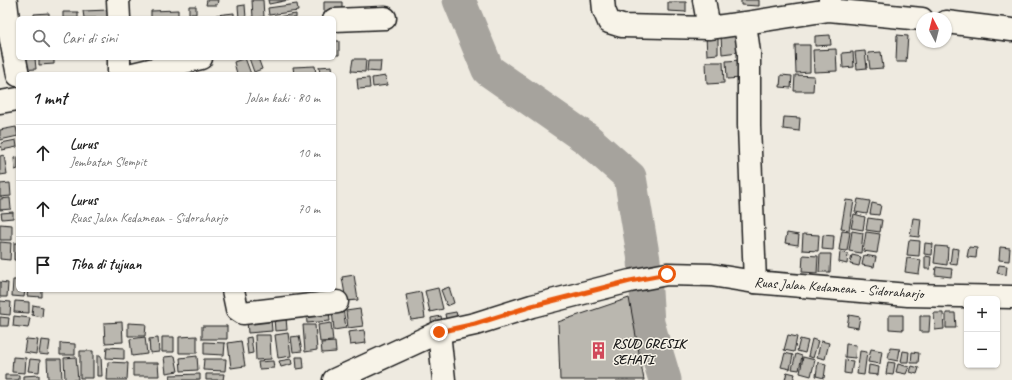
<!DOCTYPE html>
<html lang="id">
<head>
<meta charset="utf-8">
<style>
  body { margin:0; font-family:Caveat,sans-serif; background:#f2f2f2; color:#222 }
  .controls { position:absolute; right:12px; bottom:12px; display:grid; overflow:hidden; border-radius:6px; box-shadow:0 1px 3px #0004 }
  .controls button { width:36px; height:36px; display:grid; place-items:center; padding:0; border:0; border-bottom:1px solid #e0e0e0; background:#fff; color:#222; font:20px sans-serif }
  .compass { position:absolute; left:916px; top:12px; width:36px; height:36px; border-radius:50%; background:#fff; box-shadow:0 1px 3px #0004; rotate:353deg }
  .stop { position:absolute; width:12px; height:12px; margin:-9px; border:3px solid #ea580c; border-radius:50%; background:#fff }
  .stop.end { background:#ea580c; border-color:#fff; box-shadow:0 1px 4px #0008 }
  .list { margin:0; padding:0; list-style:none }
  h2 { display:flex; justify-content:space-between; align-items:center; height:52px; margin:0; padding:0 16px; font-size:17px }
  h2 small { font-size:13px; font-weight:400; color:#767676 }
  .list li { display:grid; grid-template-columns:26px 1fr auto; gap:12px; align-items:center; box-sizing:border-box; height:56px; padding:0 16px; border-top:1px solid #e0e0e0 }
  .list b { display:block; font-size:15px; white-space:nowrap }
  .list p { margin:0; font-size:13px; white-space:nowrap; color:#767676 }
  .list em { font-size:13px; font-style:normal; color:#767676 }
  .icon { flex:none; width:22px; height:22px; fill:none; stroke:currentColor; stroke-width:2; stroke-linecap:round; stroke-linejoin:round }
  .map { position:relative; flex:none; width:1012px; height:380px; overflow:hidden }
  .search { position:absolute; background:#fff; box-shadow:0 1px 3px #0004; left:16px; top:16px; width:320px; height:44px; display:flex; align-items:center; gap:10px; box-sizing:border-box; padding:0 14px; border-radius:6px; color:#767676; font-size:15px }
  .panel { position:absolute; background:#fff; box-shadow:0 1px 3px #0004; left:16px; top:72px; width:320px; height:220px; border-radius:6px }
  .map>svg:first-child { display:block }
</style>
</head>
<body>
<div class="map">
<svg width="1012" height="380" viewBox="0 0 1012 380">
  <rect width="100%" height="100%" fill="#eeeae0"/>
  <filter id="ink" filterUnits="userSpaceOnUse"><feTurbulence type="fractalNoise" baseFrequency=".025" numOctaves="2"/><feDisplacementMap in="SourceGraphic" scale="8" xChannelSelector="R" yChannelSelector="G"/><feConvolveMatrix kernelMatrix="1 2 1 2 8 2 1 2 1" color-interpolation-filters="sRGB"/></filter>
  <g filter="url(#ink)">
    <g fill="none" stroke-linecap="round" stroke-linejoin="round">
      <path stroke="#a6a39d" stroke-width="33" d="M459 0 488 70 587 139 630 177 644 260 648 323 665 380"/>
    </g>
    <path fill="#bab7af" stroke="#1c1c1c" d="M207 0H218L217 5H206Z
      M252 0H263L264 17 253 18Z
      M268 0H289L269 4Z
      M741 0H759V6L741 5Z
      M324 2H342V11H324Z
      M668 2H686V12L668 11Z
      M297 4 298 11 269 15 268 8Z
      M245 5 246 18H239L238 6Z
      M189 6H196V14H189Z
      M109 10V18H84L83 11Z
      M178 10V18H151V11Z
      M63 12H78V18H63Z
      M49 13V18H34V14Z
      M234 13V18H216V15Z
      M296 14V18H271Z
      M718 35V54L707 55 706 36Z
      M736 35 738 52 722 54 721 36Z
      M830 35 831 45 815 46V36Z
      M897 35 908 36 906 62H896Z
      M334 41H339V55H334Z
      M795 45H810V72L796 73Z
      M836 49 837 71 814 72 813 50Z
      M865 51 867 68 857 69 855 52Z
      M853 52 854 67 843 68 842 53Z
      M881 52 883 68 870 69 868 53Z
      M22 58H35L36 69 22 70Z
      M39 58H54V64L39 65Z
      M245 58 251 74H237L234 62Z
      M249 58H258L262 69 254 72Z
      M353 59H366L365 72 351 71Z
      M741 60 742 78 727 79 726 61Z
      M368 61H381L380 72 367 71Z
      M706 62H723L724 83 707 84Z
      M315 66 316 74H294L293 67Z
      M332 66 333 74H320L319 67Z
      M781 75 792 76 791 88 780 87Z
      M795 75 814 76 813 91H794Z
      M386 76 387 85 373 87 372 78Z
      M369 78 370 88 358 89 357 79Z
      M784 117 800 118 799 131 783 129Z
      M16 127 18 136 0 140V130Z
      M16 140 17 147 2 150 1 143Z
      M4 155 7 174 0 175V156Z
      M18 157V169L15 170 14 158Z
      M10 183 11 196 0 197V184Z
      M10 198 11 209 0 210V199Z
      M858 199 870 201 867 214 855 212Z
      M846 200 854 201 849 230 841 229Z
      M872 203 881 205 879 215 870 214Z
      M13 212V218L2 219 1 213Z
      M854 214 865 217 863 230 851 228Z
      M868 218 882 220 880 232 866 230Z
      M913 218 921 219 919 237 910 236Z
      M0 224 12 225V240H0Z
      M842 231 850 232 847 251 839 250Z
      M852 231 863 233 861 253 849 251Z
      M866 232 880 234 877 253 863 251Z
      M787 233 799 235 798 245 785 243Z
      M803 234 819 235 818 251 802 250Z
      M823 235 834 236 833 250 822 249Z
      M909 240 920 241 919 256 907 255Z
      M0 242 11 243 10 260 0 259Z
      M14 243H18V260H14Z
      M925 243 933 244 932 255 924 254Z
      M936 246 948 247 947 265 934 263Z
      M969 247 977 248 976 258 967 257Z
      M1000 247 1010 248 1009 261 999 260Z
      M952 248 959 249 957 265 950 264Z
      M840 252 848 254 847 264 839 262Z
      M820 254H831L830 272H819Z
      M803 255 818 256 817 273 802 272Z
      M852 255 861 257 859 266 850 264Z
      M864 255 876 257 874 267 862 265Z
      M925 256 931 257 930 269H925Z
      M907 258 921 260 919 274 905 272Z
      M999 265 1007 266 1006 275 997 273Z
      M936 267 952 269 951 277 935 275Z
      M354 275 358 300 346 301 342 277Z
      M13 280H18V290H25L24 297 12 296Z
      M0 282 8 283 7 297H0Z
      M449 287 454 303 447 306 441 290Z
      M438 288 443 309 430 312 425 291Z
      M28 290H42V297L27 296Z
      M421 292 425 318 411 320 406 295Z
      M629 298 644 380H560L558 322Z
      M0 301 11 302 10 315 0 314Z
      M15 301 29 302V313L14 312Z
      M33 305 43 307 42 317 32 315Z
      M343 308 346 328 334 330 332 310Z
      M360 309 363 326 348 328 346 311Z
      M329 310 330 321 307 323 306 312Z
      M456 312 459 322 447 324 445 314Z
      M934 313H943L944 329 935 330Z
      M946 313H955L956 328H946Z
      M849 315 860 317 858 328 847 326Z
      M889 315H903V330L889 329Z
      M14 316 30 318 28 328 13 326Z
      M441 316 443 328 432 330 431 318Z
      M920 316H930L929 332H920Z
      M0 317 9 318 8 326H0Z
      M286 317 287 330 275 331 274 318Z
      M271 319 272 331 248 333 247 321Z
      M122 322 123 342 105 343 104 323Z
      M128 323 146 324 145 336H128Z
      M331 323 333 341 320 342 318 325Z
      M303 325H315L317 350 305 352Z
      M202 326H227V339H202Z
      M364 330 366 343 350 345 348 332Z
      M288 333 291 356 278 358 275 335Z
      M255 335H270L271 359 256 360Z
      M788 335 797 337 794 352 784 350Z
      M197 336V353H179V337Z
      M299 336 302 351 293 352 291 337Z
      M145 337 147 354 132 356 130 339Z
      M162 337H174V352H162Z
      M251 337 253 353 248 354 246 338Z
      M158 338 159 352 150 353 149 339Z
      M26 339 38 340 36 354 24 352Z
      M800 339 808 341 805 353 797 351Z
      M812 339 818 341 813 358 808 356Z
      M41 340 50 341 48 355 39 354Z
      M241 341 245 366 231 368 228 343Z
      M821 341 829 343 825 359 817 357Z
      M204 342 225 343 224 355 204 354Z
      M335 342 336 352 322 353 321 343Z
      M60 343 75 344V355H60Z
      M846 344 856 345 855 358 845 357Z
      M107 347 124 348V359L106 358Z
      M890 348 900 349 898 361 888 359Z
      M871 349 882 351 880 364 868 362Z
      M80 351H93V378H80Z
      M860 351 867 352 864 375 857 374Z
      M903 351 909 352 908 362H901Z
      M912 352 919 353 918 363H911Z
      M785 353 793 355 790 369 781 367Z
      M796 354 802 356 799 370 792 369Z
      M97 356H101L102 376H97Z
      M175 356 178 371 166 373 164 357Z
      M197 356 198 370 181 371 180 358Z
      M13 357 26 358 25 373 12 372Z
      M76 357 78 380H65L64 358Z
      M296 357H303L304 368 297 369Z
      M803 357 815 360 811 376 800 373Z
      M30 359 40 360 39 372 28 371Z
      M47 359H61L62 379H48Z
      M204 359H226L225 371 203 370Z
      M291 359 292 364 281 367 279 361Z
      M845 360 853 361 851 374 844 373Z
      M273 361 274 368 259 369 258 362Z
      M108 362 128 363 127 380H107Z
      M818 362 826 364 824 378 816 376Z
      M888 362 895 363 893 375 886 374Z
      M133 363H158L159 376H133Z
      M898 364 909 367 906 374 896 372Z
      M869 365 879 367 878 375 868 374Z
      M912 366 919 368 917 374 910 372Z
      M787 372 795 374 793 380H785Z
      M200 374V380H171L170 375Z
      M206 374H224L223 380H206Z
      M5 375H19V380H5Z
      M39 375V380H23V376Z"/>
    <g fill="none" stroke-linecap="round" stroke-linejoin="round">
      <defs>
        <path id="street" d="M118 0 119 18
          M603 0 604 10 609 22 622 26 709 28 745 23
          M704 0 709 28
          M6 2 10 35 18 75
          M829 10 922 19
          M334 20 385 18
          M946 22 1012 30
          M119 58V74
          M133 74 201 58
          M0 102 18 99
          M755 282 749 125V53L745 23 829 10 830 0
          M233 290 237 309 243 313 337 302
          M439 332 444 380"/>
        <path id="secondary" d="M334 380 439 332 475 324 532 306 630 281 667 274 711 275 755 282 908 295 1012 297"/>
      </defs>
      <use href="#street" stroke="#1c1c1c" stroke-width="25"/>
      <use href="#secondary" stroke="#1c1c1c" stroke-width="25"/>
      <use href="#street" stroke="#f7f3e8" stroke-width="22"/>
      <use href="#secondary" stroke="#f7f3e8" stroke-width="22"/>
    </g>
  </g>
  <g fill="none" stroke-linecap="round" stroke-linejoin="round" filter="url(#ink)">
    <path stroke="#ea580c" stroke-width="5" d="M439 332 475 324 532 306 630 281 667 274"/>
  </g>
  <defs>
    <symbol id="building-bare" viewBox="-9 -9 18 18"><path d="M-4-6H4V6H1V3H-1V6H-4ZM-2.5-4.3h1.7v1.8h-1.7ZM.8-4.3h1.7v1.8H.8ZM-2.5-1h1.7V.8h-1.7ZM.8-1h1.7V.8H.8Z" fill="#d1495b" stroke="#f7f3e8" stroke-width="2.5" paint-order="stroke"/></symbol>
  </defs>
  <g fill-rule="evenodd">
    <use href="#building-bare" x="586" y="338" width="25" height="25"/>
  </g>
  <g text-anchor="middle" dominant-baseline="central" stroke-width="3" stroke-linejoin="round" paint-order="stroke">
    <g font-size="14" fill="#1c1c1c" stroke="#f7f3e8">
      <text transform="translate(839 288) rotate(4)">Ruas Jalan Kedamean - Sidoraharjo</text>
    </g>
    <g font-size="14" font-weight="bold" fill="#1c1c1c" stroke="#f7f3e8" text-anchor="start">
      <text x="612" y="343">RSUD GRESIK<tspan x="612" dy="16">SEHATI</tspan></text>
    </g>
  </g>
</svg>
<div class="controls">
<button>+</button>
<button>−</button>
</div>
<svg class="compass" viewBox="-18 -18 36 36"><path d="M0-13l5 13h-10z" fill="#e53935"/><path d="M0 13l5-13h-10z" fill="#767676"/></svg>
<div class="stop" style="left:667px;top:274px"></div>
<div class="stop end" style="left:439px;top:332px"></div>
<div class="search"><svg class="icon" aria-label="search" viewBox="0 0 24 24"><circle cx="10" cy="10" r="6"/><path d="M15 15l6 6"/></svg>Cari di sini</div>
<section class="panel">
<h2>1 mnt<small>Jalan kaki · 80 m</small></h2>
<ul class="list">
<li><svg class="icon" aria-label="ahead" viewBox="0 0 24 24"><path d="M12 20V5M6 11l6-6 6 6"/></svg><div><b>Lurus</b><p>Jembatan Slempit</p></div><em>10 m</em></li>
<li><svg class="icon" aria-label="ahead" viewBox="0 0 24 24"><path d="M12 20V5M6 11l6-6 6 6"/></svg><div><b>Lurus</b><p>Ruas Jalan Kedamean - Sidoraharjo</p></div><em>70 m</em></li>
<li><svg class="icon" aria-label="arrive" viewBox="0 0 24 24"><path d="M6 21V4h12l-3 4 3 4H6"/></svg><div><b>Tiba di tujuan</b></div></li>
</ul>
</section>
</div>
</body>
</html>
